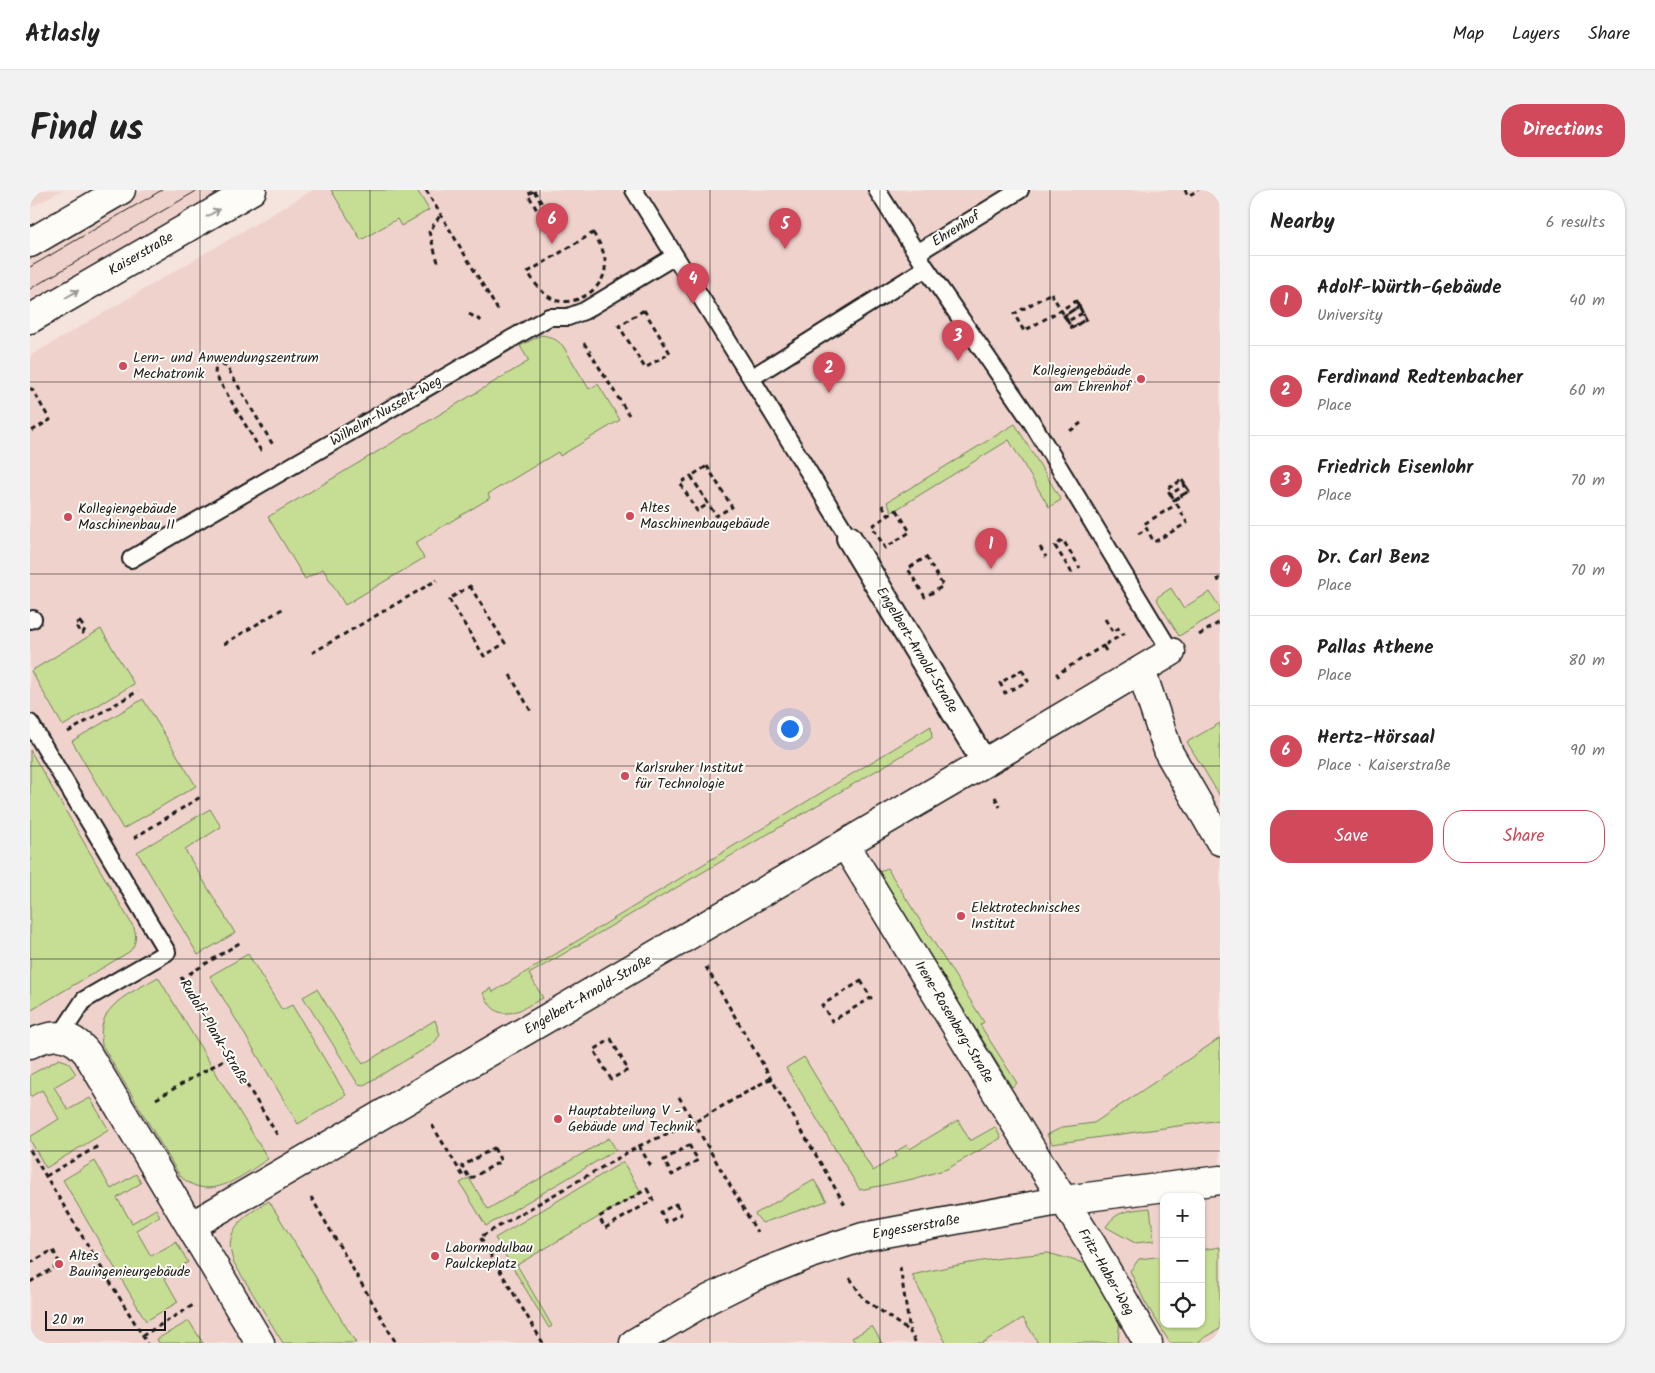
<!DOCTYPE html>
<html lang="en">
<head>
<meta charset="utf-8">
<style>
  body { margin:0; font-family:Kalam,sans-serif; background:#f2f2f2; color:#222 }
  .controls { position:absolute; right:15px; bottom:15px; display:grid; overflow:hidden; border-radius:10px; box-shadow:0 1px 4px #0004 }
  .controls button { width:45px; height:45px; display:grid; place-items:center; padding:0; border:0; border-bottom:1px solid #e0e0e0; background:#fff; color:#222; font:25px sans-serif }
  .scale { position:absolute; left:15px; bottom:12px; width:121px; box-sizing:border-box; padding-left:5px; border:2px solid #1c1c1c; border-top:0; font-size:14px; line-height:18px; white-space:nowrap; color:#1c1c1c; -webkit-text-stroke:4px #fdfcf7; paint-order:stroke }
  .you { position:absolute; left:759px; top:538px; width:18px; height:18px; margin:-12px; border:4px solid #fff; border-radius:50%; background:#1a73e8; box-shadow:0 0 0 8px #1a73e833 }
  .badge { display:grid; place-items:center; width:32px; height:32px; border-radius:50%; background:#d1495b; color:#fff; font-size:16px; font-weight:700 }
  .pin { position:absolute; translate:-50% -41px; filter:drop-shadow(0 1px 2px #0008) }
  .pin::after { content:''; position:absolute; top:26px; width:18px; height:15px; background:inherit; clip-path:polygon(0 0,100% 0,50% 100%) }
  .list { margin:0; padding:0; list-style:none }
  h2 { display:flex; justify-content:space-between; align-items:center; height:65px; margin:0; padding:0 20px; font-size:21px }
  h2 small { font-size:16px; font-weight:400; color:#767676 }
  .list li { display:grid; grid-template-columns:32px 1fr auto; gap:15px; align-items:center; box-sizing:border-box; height:90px; padding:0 20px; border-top:1px solid #e0e0e0 }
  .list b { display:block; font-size:19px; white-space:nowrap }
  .list p { margin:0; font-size:16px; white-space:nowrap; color:#767676 }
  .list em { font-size:16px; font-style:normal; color:#767676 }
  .actions { display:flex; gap:10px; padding:15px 20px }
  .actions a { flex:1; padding:11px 0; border:1px solid #d1495b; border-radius:20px; text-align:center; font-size:18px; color:#d1495b }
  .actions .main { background:#d1495b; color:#fff }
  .icon { flex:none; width:28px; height:28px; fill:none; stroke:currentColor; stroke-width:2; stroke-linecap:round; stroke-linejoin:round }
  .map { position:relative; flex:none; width:1190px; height:1153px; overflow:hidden; border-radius:20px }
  header { display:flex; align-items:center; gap:30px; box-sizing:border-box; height:70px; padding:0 25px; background:#fff; border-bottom:1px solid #e0e0e0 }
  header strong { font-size:24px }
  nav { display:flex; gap:28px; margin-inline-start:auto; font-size:18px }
  .intro { display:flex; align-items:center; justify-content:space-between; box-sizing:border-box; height:120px; padding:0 30px }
  h1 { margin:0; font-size:35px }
  .button { padding:12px 22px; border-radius:20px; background:#d1495b; color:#fff; font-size:18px; font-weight:700 }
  main { display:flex; gap:30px; padding:0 30px }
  aside { flex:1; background:#fff; border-radius:20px; box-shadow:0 1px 4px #0004 }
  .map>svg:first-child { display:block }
</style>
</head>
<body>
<header>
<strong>Atlasly</strong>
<nav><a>Map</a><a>Layers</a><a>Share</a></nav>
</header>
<div class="intro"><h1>Find us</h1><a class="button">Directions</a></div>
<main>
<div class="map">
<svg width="1190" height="1153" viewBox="0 0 1190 1153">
  <rect width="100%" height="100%" fill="#f5e3de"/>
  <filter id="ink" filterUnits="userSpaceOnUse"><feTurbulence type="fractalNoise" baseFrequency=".02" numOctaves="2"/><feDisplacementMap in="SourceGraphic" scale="10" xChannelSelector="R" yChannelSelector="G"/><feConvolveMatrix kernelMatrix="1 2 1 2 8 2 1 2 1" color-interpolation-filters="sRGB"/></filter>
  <g filter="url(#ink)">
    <path fill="#f0d2cc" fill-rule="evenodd" d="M0 0H32L0 18Z
      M114 0H191L0 114V67Z
      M283 0H1190V1153H0V166ZM1134 1007H1171V1134H1134Z"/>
    <path fill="#c6de94" stroke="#717d58" d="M301 0H387L399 20 371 36 367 29 331 50Z
      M511 145C520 146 526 149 533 156L559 199 568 194 590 230 530 266 528 262 458 304 460 308 385 353 394 368 315 415 293 379 275 389 238 327 499 171 490 156Z
      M985 234 1031 310 1019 317 979 250 862 322 857 312Z
      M1141 398 1153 418 1180 402 1190 418V421L1149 446 1126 408Z
      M71 439 104 494 33 536 1 481Z
      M113 509 166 596 93 639 42 551Z
      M1190 533V606L1157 552Z
      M901 536 902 548 499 784 513 808C500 814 478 831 464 819 459 815 456 808 453 803L461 798 463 802Z
      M0 560 104 738C107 747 106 755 99 762L0 821Z
      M180 619 191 637 155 660 205 743 168 765 107 662Z
      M857 678 954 832 950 835 987 893 982 897 848 683Z
      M218 764 252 820 262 815 316 905 268 934 180 786Z
      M128 787 238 969C211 986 180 1014 150 986L72 855C65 815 100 804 128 787Z
      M287 799 333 874 405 830 410 845 403 854 334 895 328 894 273 807Z
      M1190 848V930L1022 954 1017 945 1033 937 1064 933Z
      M774 867 843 981 867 966 865 962 877 955 880 959 928 930 940 951 965 937 971 948 917 979 883 989 830 1000 756 878Z
      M29 869 38 872 46 884 24 897 38 920 60 908 79 940 16 978 0 950V947L29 929 12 900 0 907V885Z
      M579 948 586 960 456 1036 430 993 439 988 458 1019Z
      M65 971 81 999 106 984 111 993 87 1008 102 1033 126 1019 130 1026 106 1040 121 1066 146 1052 158 1072 134 1087 148 1112 116 1131 33 990Z
      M593 972 611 1002 487 1075 522 1136 519 1138 465 1048Z
      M784 990 797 1011 732 1033 725 1024Z
      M239 1011 326 1153H253L204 1073C191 1040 214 1026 239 1011Z
      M1120 1018 1124 1051 1105 1053 1076 1037C1086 1020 1102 1020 1120 1018Z
      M1190 1057V1139L1169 1151 1170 1153H1140L1115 1112 1100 1081 1109 1069 1134 1066V1134H1171V1060Z
      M1018 1063 1057 1074 1090 1126 1088 1153H1008L993 1128 952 1153H916L882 1085C927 1074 972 1067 1018 1063Z
      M159 1131 173 1153H129L127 1149Z
      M842 1136 852 1153H826L822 1148Z"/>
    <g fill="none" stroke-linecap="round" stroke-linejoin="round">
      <defs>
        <path id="service" d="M604 0 645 66
          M847 0 896 78 1001 231 1141 462
          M887 63 990 0
          M721 188 819 348
          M101 369 519 127H538L554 121 645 66 721 188 896 78
          M0 430 3 429
          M0 533 137 762 54 810 30 846"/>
        <path id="pedestrian" d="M819 348 954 572"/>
        <path id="minor" d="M0 53 91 0
          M0 129 222 0
          M1111 480 1139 563 1190 651
          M815 654 993 946 1062 1055 1118 1153
          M0 854C23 843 40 842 57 863L230 1153
          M161 1036 983 556 1141 462
          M604 1153 679 1109 723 1087 778 1065 833 1047 1034 1010 1190 990"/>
      </defs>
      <use href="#service" stroke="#1c1c1c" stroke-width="20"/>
      <use href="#pedestrian" stroke="#1c1c1c" stroke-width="28"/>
      <use href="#minor" stroke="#1c1c1c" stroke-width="31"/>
      <path stroke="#1c1c1c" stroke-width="3" stroke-dasharray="5 4" stroke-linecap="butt" d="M396 0 469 122
        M1155 0 1158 6 1168 0
        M504 1 516 20 509 24 498 4Z
        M563 43C570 53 577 66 575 79 573 100 544 117 525 110 512 105 504 92 498 82Z
        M408 72 399 42 411 24
        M1021 103 1031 120 994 141 984 124Z
        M1046 111 1056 129 1042 138 1031 120Z
        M1049 116 1056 129 1042 138 1034 126Z
        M1049 116 1053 123 1038 131 1034 126Z
        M614 120 640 163 615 178 589 136Z
        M439 124 452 131
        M554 153 599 225
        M0 199H2L20 230 0 242
        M1040 241 1051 233
        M231 261 185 184 186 172 197 177 243 255
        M677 276 702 317 686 326 661 286Z
        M661 286 678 314 667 321 650 293Z
        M1152 290 1159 301 1144 310 1137 299Z
        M1155 295 1159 301 1144 310 1141 304Z
        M1147 314 1157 333 1124 352 1114 334Z
        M852 315 858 324
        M867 320 880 342 855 358 842 336Z
        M1108 344 1115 340
        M1010 357 1016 367
        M896 367 913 396 895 407 878 379Z
        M1042 383 1025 356 1033 350 1050 378
        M1190 388 1188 389 1190 393
        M440 396 475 453 454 466 419 409Z
        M1075 429 1083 442 1092 436
        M50 432 55 439 53 443 50 442 45 434Z
        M1169 445 1190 432
        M194 454 254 418
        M1076 461 1073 456 1095 443
        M282 463 407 390
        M992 480 998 491 975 503 970 493Z
        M480 485 502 523
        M1029 487 1027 484 1073 456 1075 460
        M38 542 108 501
        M965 607 970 617
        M104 648 172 606
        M676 777 815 1015
        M159 784 211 752
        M151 787 248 946
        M831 791 841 808 802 831 792 815Z
        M581 849 598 880 581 889 564 860Z
        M649 907 727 1042
        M126 909 199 867
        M402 935 433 986
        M659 955 668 970 642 985 634 970Z
        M609 956 622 978
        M464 958 471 971 440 989 432 976Z
        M0 960 117 1153
        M16 986 70 955
        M617 999 623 1010 575 1038 569 1027Z
        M281 1007 366 1153
        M646 1014 651 1024 636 1032 631 1022Z
        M0 1073 23 1060 30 1074 0 1092
        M870 1077 880 1142 886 1153
        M820 1088 833 1108 880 1142
        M112 1146 165 1114
        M513 1153 450 1047 609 956 663 933 741 888"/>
      <use href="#service" stroke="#fdfcf7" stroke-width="16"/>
      <use href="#pedestrian" stroke="#fdfcf7" stroke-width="24"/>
      <use href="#minor" stroke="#fdfcf7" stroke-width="28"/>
      <path stroke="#1c1c1c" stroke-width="1" d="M0 77 132 0
        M0 99 168 0"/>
    </g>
    <defs><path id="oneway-shaft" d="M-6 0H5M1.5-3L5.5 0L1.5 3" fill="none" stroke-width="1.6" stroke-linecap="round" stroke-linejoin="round" transform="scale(1.25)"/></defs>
    <g stroke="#989794">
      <use href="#oneway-shaft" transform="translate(183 23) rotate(-30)"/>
      <use href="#oneway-shaft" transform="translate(42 104) rotate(-30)"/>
    </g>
  </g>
  <path fill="none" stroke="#1c1c1c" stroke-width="1" stroke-opacity="0.55" d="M170 0V1153M340 0V1153M510 0V1153M680 0V1153M850 0V1153M1020 0V1153M0 192H1190M0 384H1190M0 576H1190M0 769H1190M0 961H1190"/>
  <g fill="#d1495b" stroke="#fdfcf7" stroke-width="2">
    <circle cx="93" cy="176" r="5"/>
    <circle cx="1111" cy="189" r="5"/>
    <circle cx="600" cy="326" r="5"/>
    <circle cx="38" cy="327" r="5"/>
    <circle cx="595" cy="586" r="5"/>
    <circle cx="931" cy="726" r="5"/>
    <circle cx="528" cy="929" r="5"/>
    <circle cx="405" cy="1066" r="5"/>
    <circle cx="29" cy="1074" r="5"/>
  </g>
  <g text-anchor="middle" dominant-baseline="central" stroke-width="4" stroke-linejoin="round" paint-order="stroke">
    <g font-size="14" fill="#1c1c1c" stroke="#fdfcf7">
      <text transform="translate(926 39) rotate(-32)">Ehrenhof</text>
      <text transform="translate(111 64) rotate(-30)">Kaiserstraße</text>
      <text transform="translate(356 221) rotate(-30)">Wilhelm-Nusselt-Weg</text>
      <text transform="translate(887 460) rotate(59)">Engelbert-Arnold-Straße</text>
      <text transform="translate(558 805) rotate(-30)">Engelbert-Arnold-Straße</text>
      <text transform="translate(924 832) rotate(59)">Irene-Rosenberg-Straße</text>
      <text transform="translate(184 842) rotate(59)">Rudolf-Plank-Straße</text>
      <text transform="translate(886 1037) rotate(-10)">Engesserstraße</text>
      <text transform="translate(1076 1082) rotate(60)">Fritz-Haber-Weg</text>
    </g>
    <g font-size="14" fill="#1c1c1c" stroke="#fdfcf7" text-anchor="start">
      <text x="103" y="168">Lern- und Anwendungszentrum<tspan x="103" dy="16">Mechatronik</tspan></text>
      <text x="1101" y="181" text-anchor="end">Kollegiengebäude<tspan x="1101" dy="16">am Ehrenhof</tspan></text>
      <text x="610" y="318">Altes<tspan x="610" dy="16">Maschinenbaugebäude</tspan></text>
      <text x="48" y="319">Kollegiengebäude<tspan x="48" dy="16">Maschinenbau II</tspan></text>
      <text x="605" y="578">Karlsruher Institut<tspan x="605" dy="16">für Technologie</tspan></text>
      <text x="941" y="718">Elektrotechnisches<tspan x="941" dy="16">Institut</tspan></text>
      <text x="538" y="921">Hauptabteilung V -<tspan x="538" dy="16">Gebäude und Technik</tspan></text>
      <text x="415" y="1058">Labormodulbau<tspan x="415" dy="16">Paulckeplatz</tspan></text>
      <text x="39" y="1066">Altes<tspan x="39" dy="16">Bauingenieurgebäude</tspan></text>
    </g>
  </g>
</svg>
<div class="controls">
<button>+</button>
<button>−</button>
<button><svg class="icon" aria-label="locate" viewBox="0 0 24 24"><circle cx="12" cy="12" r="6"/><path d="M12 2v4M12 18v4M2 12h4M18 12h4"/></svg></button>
</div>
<div class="scale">20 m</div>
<div class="you"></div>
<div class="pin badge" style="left:961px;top:379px">1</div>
<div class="pin badge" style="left:799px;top:203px">2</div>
<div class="pin badge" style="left:928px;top:171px">3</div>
<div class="pin badge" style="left:663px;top:114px">4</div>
<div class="pin badge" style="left:755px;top:59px">5</div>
<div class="pin badge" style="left:522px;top:54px">6</div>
</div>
<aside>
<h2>Nearby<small>6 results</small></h2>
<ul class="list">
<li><span class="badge">1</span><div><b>Adolf-Würth-Gebäude</b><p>University</p></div><em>40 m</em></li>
<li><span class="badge">2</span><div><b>Ferdinand Redtenbacher</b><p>Place</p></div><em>60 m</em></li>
<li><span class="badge">3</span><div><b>Friedrich Eisenlohr</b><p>Place</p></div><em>70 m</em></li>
<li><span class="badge">4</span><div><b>Dr. Carl Benz</b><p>Place</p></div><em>70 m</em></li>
<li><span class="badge">5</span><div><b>Pallas Athene</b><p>Place</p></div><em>80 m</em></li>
<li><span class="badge">6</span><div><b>Hertz-Hörsaal</b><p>Place · Kaiserstraße</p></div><em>90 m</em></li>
</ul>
<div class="actions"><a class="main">Save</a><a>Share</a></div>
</aside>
</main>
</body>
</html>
